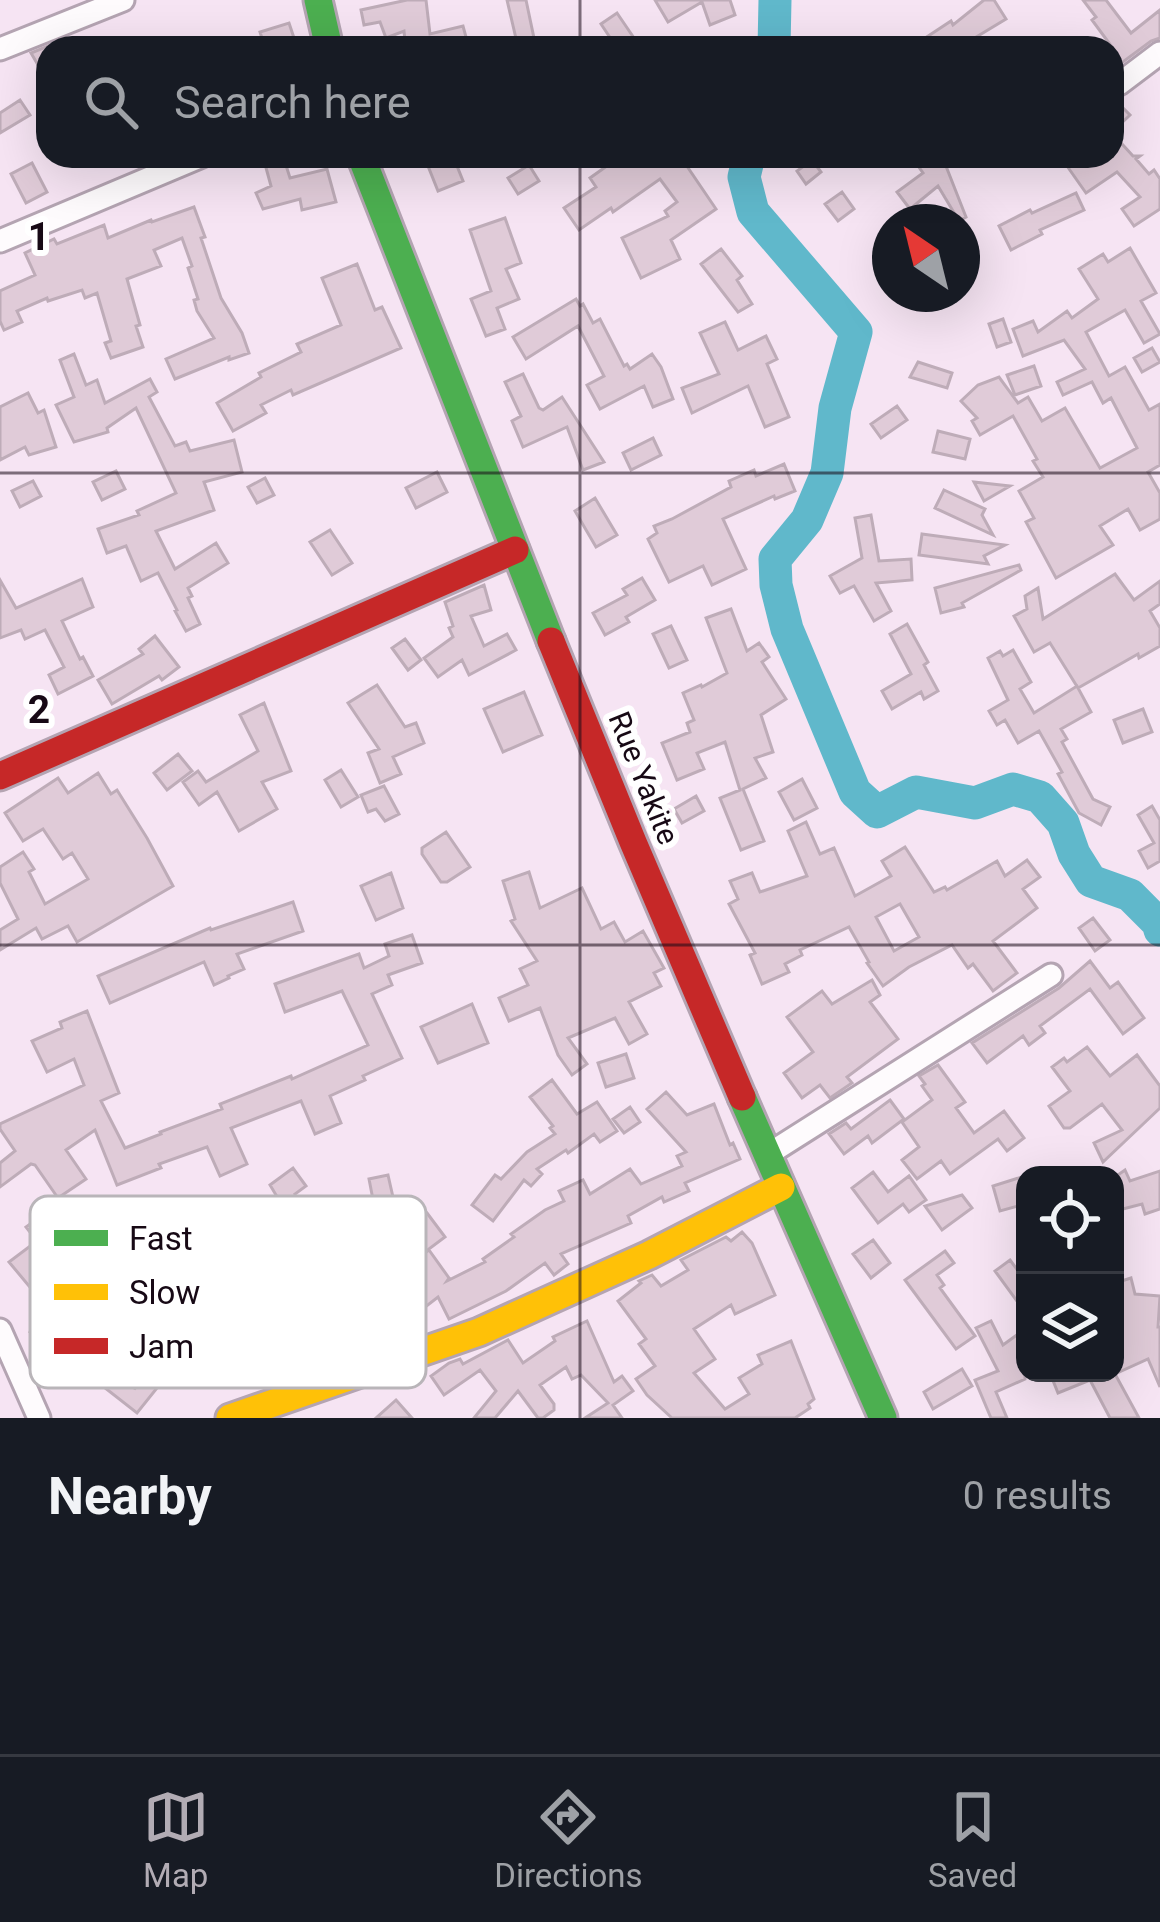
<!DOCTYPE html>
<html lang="en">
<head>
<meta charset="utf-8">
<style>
  body { margin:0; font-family:Roboto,sans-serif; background:#20242c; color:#f1f3f6 }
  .controls { position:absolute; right:36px; bottom:36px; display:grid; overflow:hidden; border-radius:24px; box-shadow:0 12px 48px #0002 }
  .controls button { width:108px; height:108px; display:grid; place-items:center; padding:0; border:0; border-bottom:3px solid #363941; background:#171b24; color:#f1f3f6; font:60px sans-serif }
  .compass { position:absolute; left:872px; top:204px; width:108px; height:108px; border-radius:50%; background:#171b24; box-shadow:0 12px 48px #0002; rotate:325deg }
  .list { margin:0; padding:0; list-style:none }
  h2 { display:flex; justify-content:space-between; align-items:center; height:156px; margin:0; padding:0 48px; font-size:51px }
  h2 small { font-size:39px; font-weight:400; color:#9ea1a6 }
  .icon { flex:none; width:66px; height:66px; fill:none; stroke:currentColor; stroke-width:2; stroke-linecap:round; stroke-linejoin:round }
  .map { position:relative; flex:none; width:1160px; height:1418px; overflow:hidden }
  .search { position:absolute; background:#171b24; box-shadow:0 12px 48px #0002; left:36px; right:36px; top:36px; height:132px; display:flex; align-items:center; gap:30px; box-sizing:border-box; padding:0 42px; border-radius:36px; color:#9ea1a6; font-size:45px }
  .sheet { height:336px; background:#171b24 }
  nav { display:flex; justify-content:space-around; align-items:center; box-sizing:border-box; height:168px; border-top:3px solid #363941; background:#171b24; font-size:33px; color:#9ea1a6 }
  nav a { display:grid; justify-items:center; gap:6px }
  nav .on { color:#b2acb4 }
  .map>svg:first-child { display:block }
</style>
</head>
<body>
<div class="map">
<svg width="1160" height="1418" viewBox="0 0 1160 1418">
  <rect width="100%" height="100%" fill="#f6e4f3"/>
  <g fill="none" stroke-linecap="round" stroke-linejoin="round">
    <path stroke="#60b8cb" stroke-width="33" d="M774 48 775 0
      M749 156 744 177 753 212 856 332 835 408 827 473 807 520 775 559 776 585 787 629 855 792 877 812 916 792 975 803 1013 789 1040 797 1063 823 1074 854 1091 881 1130 895 1158 923 1160 930"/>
  </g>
  <path fill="#e0cbd8" stroke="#beacb8" stroke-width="3" fill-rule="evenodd" d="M407 0H426L430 34 463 26 469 48H398L397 43 405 41 404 31 386 38 380 22 364 25 361 10Z
    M507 0H526L535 43 518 47Z
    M655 0H730L735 15 710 25 702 2 668 22Z
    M984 0H994L1006 19 958 48H910L951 21 953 25Z
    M1083 0H1106L1131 33 1160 10V38L1151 41 1112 70V47L1092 20 1096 17Z
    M617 13 636 41 624 48H617L601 24Z
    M289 23 296 44 281 48H265L260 32Z
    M48 46V82L31 53Z
    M1112 97 1130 115 1112 132Z
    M20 100 30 115 0 133V113Z
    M1112 133 1133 156H1140L1136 159 1149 174 1154 170 1160 179V209L1134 226 1122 209 1140 197 1117 172 1086 193 1067 166 1082 156H1112Z
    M424 156H453L463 181 438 191Z
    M621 156H680L716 209 671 240 680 259 641 278 622 238 668 216 665 211 677 202 660 179 613 212 611 208 579 230 564 208 596 187 590 178Z
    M911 156H942L966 217 959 221 938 186 910 209 897 192 923 173Z
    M284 159 290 178 327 169 336 202 302 210 300 199 263 209 256 193 271 186 265 164Z
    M812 160 821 172 806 184 797 171Z
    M32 163 47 192 26 203 11 174Z
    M529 165 539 181 518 194 508 178Z
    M842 192 854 209 838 221 825 204Z
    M1076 193 1084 210 1040 230 1042 234 1011 250 999 226 1030 210 1032 213Z
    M194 207 205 237 201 238 221 298 242 333 249 353 229 360V357L175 379 166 359 214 338 197 311 194 300 198 299 188 268 192 266 182 238 154 250 161 266 127 279 140 325 136 326 143 347 111 358 105 343 111 341 97 293 85 298 82 290 48 301 47 298 17 311 22 322 4 330 0 321V291L35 275 25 253 54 239 57 244 104 225 108 238 151 220 152 222Z
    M505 218 521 263 506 269 519 299 497 308 505 329 486 336 471 299 491 291 470 230Z
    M1130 248 1156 293 1141 301 1160 334 1144 343 1125 310 1086 332 1109 376 1125 367 1149 410 1160 404V465L1148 472 1160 493V519L1140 530 1128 509 1100 526 1113 545 1056 578 1026 522 1034 518 1019 491 1043 477 1033 461 1037 459 1013 416 980 435 972 421 977 418 961 401 978 385 999 377 1018 403 1028 397 1042 421 1065 408 1100 468 1137 448 1111 398 1103 403 1092 382 1063 395 1057 382 1085 369 1064 340 1023 356 1013 329 1033 321 1038 332 1067 311 1072 318 1098 299 1079 269 1103 254 1108 262Z
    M721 249 742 276 737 280 752 304 738 312 701 264Z
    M357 264 375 310 382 307 401 348 293 395 291 390 261 405 266 413 233 431 217 403 261 377 259 373 301 352 297 344 341 325 322 278Z
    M576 299 580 306 583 304 593 323 600 319 624 366 627 364 630 369 652 354 661 367 673 399 653 407 644 386 600 409 587 385 604 376 578 326 526 359 513 337Z
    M1003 319 1011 342 997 347 989 324Z
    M725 322 738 350 766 336 777 359 767 364 789 417 765 427 748 386 692 413 682 388 719 374 700 333Z
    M1152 348 1160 362 1142 372 1134 358Z
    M74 354 86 385 97 380 105 403 150 379 157 392 149 397 175 446 186 442 190 451 234 440 242 472 204 482 214 510 156 531 175 569 216 543 228 563 188 588 192 596 188 598 200 624 186 631 175 611 177 610 158 573 141 581 126 546 107 553 98 529 139 515 137 511 176 493 136 408 107 428 108 432 74 442 56 405 74 397 60 360Z
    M918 362 952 373 947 388 910 377Z
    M1034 366 1041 386 1015 395 1007 375Z
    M523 374 539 408 543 410 562 397 604 462 583 470 567 427 523 447 512 421 521 416 505 382Z
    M28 393 38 413 44 410 56 447 29 455 25 447 0 460V407Z
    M897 406 907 420 881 438 871 424Z
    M938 431 970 439 965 459 933 452Z
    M653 438 661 455 631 470 623 453Z
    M784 464 795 491 775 499 774 496 723 519 746 569 712 585 703 566 669 582 648 539 657 533 654 526 672 519 731 487 729 481 754 470 756 476Z
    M116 471 125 489 102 500 93 482Z
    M437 472 447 492 416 508 406 488Z
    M265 478 274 495 257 503 248 487Z
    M33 481 41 496 20 507 12 491Z
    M974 482 1010 486 984 501Z
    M944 490 985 509 982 515 993 535 935 508Z
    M595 498 617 535 596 547 575 511Z
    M871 515 879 561 911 559 912 580 876 583 891 611 874 621 854 586 840 593 830 576 862 558 855 518Z
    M330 530 352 563 332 575 310 542Z
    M922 534 1005 545 984 556 988 564 919 555Z
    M1019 565 1021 570 962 603 964 607 941 613 935 588Z
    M1115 574 1134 600 1160 581V604L1150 611 1160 628V646L1139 658 1138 654 1078 688 1050 643 1034 652 1014 616 1027 609 1025 596 1038 588 1043 619Z
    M642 578 655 600 626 617 629 622 605 635 593 613 627 595 623 589Z
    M82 579 93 607 62 621 80 659 83 657 93 676 58 694 49 675 64 667 45 630 25 639 21 630 0 638V580L16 608Z
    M484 585 491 610 471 616 484 646 507 634 516 650 469 675 462 660 438 677 424 658 453 637 449 628 453 626 445 602Z
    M731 609 747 651 759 643 769 657 762 662 786 699 761 715 773 752 755 758 766 778 743 789 764 841 741 850 720 798 740 790 725 742 697 753 704 769 677 780 662 743 690 732 687 723 694 720 683 693 701 685 702 687 727 673 706 618Z
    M907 624 928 662 924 665 938 691 924 699 921 692 892 709 882 691 911 674 890 634Z
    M671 626 687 660 669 668 653 634Z
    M155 636 179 667 162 680 159 676 112 704 98 680 143 654 139 649Z
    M405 639 421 660 408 670 392 648Z
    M1013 650 1031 682 1020 689 1034 713 1077 686 1091 712 1061 729 1067 739 1062 742 1093 799 1110 807 1101 825 1079 813 1058 774 1062 772 1039 731 1018 743 1005 720 997 725 989 711 1008 700 988 658 1000 651 1003 656Z
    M377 685 405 727 416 723 424 743 393 757 401 774 380 783 368 753 379 749 348 703Z
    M524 692 542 735 503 752 484 709Z
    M264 703 291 771 262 782 277 809 239 831 217 792 199 805 183 782 198 771 206 782 258 751 240 715Z
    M1143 709 1152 732 1123 743 1114 720Z
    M178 754 192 771 167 790 154 773Z
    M341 770 358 797 341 807 325 780Z
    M98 773 111 794 117 790 147 838 173 886 77 942 68 926 42 939 36 928 0 950V930L18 919 0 883V867L23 852 34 869 29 872 45 904 88 879 72 853 63 859 43 829 23 841 5 813 58 778 68 793Z
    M802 779 817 808 794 820 779 792Z
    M384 786 399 814 385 821 376 809 368 812 361 795Z
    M696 796 704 811 682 823 674 809Z
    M1152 806 1160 820V861L1148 868 1139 851 1154 843 1138 815Z
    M806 822 820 854 834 848 855 896 891 876 882 861 905 847 934 892 945 887 947 890 997 861 1005 876 1027 860 1040 877 1023 889 1037 908 993 941 1017 973 993 991 973 964 968 968 952 945 909 967 883 986 867 963 869 962 849 927 800 950 802 955 785 964 789 972 762 984 750 955 755 953 729 904 738 899 730 881 752 873 760 892 807 876 788 831ZM900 904 919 937 894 951 876 917Z
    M446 832 470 867 447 882H441L422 854V848Z
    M529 872 540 908 582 888 601 929 614 922 625 942 643 931 664 968 654 973 661 986 629 1002 647 1034 629 1044 615 1018 568 1038 587 1064 572 1075 558 1055 540 1008 509 1021 499 998 528 985 520 969 537 961 511 921 515 919 503 881Z
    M391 873 403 908 376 920 361 886Z
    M293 902 303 931 237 954 244 969 228 976 229 978 214 985 204 962 110 1003 98 976 210 928 211 930Z
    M1093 918 1110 940 1095 951 1079 928Z
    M412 935 422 963 388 975 392 985 372 994 402 1058 363 1076 365 1080 330 1096 341 1123 315 1134 301 1101 231 1128 247 1164 220 1176 207 1147 159 1164 161 1168 117 1185 95 1130 66 1150 86 1179 58 1198 35 1165 31 1164 0 1187V1163L15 1151 0 1129V1124L84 1085 74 1059 47 1072 32 1041 62 1028 60 1022 87 1011 119 1093 101 1101 125 1148 161 1134 160 1132 222 1109 220 1104 291 1076 292 1079 368 1045 342 991 285 1012 275 984 359 954 364 968 389 956 385 944Z
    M1090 961 1110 988 1118 982 1144 1018 1123 1034 1090 989 1040 1026 1045 1033 1029 1045 1023 1036 987 1063 972 1043 1059 988Z
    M872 980 880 995 870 1002 898 1039 847 1077 852 1083 830 1098 820 1085 802 1098 784 1073 813 1052 787 1017 822 991 832 1004Z
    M472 1004 488 1043 438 1063 421 1027Z
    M1087 1047 1110 1076 1137 1055 1160 1086V1108L1103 1162 1094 1143 1122 1130 1102 1104 1070 1128H1064L1049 1106 1070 1091 1052 1067 1064 1058 1067 1062Z
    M626 1054 634 1078 606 1087 598 1063Z
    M938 1065 965 1102 956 1108 974 1133 1004 1111 1024 1138 1007 1151 998 1139 950 1174 941 1161 917 1179 902 1160 919 1147 902 1122 932 1100 922 1086 925 1084 919 1076Z
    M552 1080 577 1114 597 1102 617 1131 600 1142 594 1134 568 1153 566 1150 537 1169 542 1174 531 1186 524 1180 493 1221 472 1205 495 1175 501 1179 527 1152 555 1134 550 1128 553 1126 530 1097Z
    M666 1092 687 1115 714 1104 730 1145 733 1143 740 1159 685 1183 689 1191 664 1202 662 1197 628 1216 631 1223 561 1254 568 1264 554 1275 545 1263 506 1291 449 1319 438 1297 424 1308 416 1298 379 1323 356 1290 316 1317 333 1337 308 1359 298 1346 264 1372 247 1348 277 1326 257 1299 227 1320 214 1301 210 1300 180 1319 159 1288 156 1290 142 1269 132 1289 123 1285 104 1317 95 1323 87 1310 47 1342 30 1332 44 1304 9 1262 37 1241 26 1227 52 1208 76 1240 100 1200 139 1257 145 1254 122 1198 171 1242 194 1276 213 1262 217 1268 240 1252 258 1276 261 1274 250 1247 291 1220 270 1185 293 1168 306 1186 295 1194 316 1224 298 1235 326 1277 355 1256 380 1292 412 1271 408 1265 429 1250 449 1278 447 1281 485 1262 483 1259 514 1237 511 1234 545 1210 564 1201 559 1191 583 1180 590 1194 630 1169 641 1184 682 1166 677 1156 686 1152 647 1109Z
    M890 1100 904 1119 872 1143 868 1136 844 1154 829 1134 846 1123 851 1129Z
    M630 1107 640 1122 624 1133 613 1119Z
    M1125 1170 1130 1181 1160 1171V1209L1145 1214 1142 1204 1115 1211V1177Z
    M873 1172 888 1192 909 1176 926 1200 909 1212 903 1204 878 1223 852 1188Z
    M388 1175 395 1206 375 1210 369 1179Z
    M1025 1176V1204L1000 1211 993 1186Z
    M962 1195 972 1208 942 1230 925 1206Z
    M427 1213 445 1237 425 1252 406 1228Z
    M742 1232 752 1243 775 1295 735 1314 731 1305 694 1329 715 1359 694 1373 725 1409 749 1394 739 1378 762 1364 758 1355 791 1341 814 1399 808 1404 810 1408 795 1418H672L647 1395 636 1379 655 1366 639 1344 646 1339 618 1301 641 1283 639 1281 652 1275 661 1286 688 1270 681 1260 726 1237 731 1241Z
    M873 1240 890 1263 871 1278 853 1254Z
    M945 1251 954 1263 937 1275 944 1285 940 1288 975 1336 956 1349 905 1280Z
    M1010 1260 1025 1280V1312L995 1271Z
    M1131 1278 1135 1294 1160 1296 1158 1327H1160V1387L1148 1359 1115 1374 1139 1418H1110L1090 1380 1058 1393 1050 1373H1115V1283Z
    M587 1321 614 1382 622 1376 633 1391 613 1405 622 1418H585L608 1403 581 1375 572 1379 566 1367 540 1385 554 1404V1410L543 1418H538L518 1391 495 1418H474L496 1391 480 1370 444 1395 431 1376 449 1363 460 1359 463 1364 508 1340 523 1363 555 1341 553 1337Z
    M991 1321 1003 1345 1025 1329V1379L996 1392 1007 1418H991L975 1380 998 1371 976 1328Z
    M153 1345 170 1357 151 1383 157 1388 137 1413 100 1384 104 1373 136 1389 128 1379Z
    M962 1369 972 1386 933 1409 924 1392Z
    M396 1400 412 1418H376Z"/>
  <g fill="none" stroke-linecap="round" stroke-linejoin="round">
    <defs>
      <path id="street" d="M0 49 123 0
        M1119 84 1160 53
        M0 241 202 156
        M767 1155 1051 975
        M0 1330 39 1418"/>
      <path id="fast" d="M318 0 329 48
        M361 156 551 641
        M742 1097 883 1418"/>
      <path id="slow" d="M230 1418 479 1332 649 1255 781 1187"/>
      <path id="jam" d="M551 641 633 842 742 1097
        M0 776 515 550"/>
    </defs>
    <use href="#street" stroke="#b4a4b2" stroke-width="27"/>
    <use href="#fast" stroke="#b4a4b2" stroke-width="33"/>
    <use href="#slow" stroke="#b4a4b2" stroke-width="33"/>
    <use href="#jam" stroke="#b4a4b2" stroke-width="33"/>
    <use href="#street" stroke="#fefbfd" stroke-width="21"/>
    <use href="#fast" stroke="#4caf50" stroke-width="27"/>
    <use href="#slow" stroke="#ffc107" stroke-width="27"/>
    <use href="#jam" stroke="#c62828" stroke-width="27"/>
  </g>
  <path fill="none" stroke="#170915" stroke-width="3" stroke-opacity="0.55" d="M580 0V48M580 156V1418M0 473H1160M0 945H1160"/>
  <g text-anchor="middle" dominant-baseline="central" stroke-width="12" stroke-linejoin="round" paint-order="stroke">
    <g font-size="30" fill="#170915" stroke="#fff">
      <text transform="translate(644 778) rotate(68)">Rue Yakite</text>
    </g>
  </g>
  <rect x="30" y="1196" width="396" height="192" rx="18" fill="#fff" stroke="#b9b5b9" stroke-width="3"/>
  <rect x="54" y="1230" width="54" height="16" fill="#4caf50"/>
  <rect x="54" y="1284" width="54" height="16" fill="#ffc107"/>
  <rect x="54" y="1338" width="54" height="16" fill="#c62828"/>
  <g font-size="33" fill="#170915">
    <text x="129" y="1250">Fast</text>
    <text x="129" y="1304">Slow</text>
    <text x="129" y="1358">Jam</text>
  </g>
  <g font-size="39" text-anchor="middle" font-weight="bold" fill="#170915" stroke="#fff" stroke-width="12" stroke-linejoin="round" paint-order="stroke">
    <text x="39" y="250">1</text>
    <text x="39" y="723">2</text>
  </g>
</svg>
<div class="controls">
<button><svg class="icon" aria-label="locate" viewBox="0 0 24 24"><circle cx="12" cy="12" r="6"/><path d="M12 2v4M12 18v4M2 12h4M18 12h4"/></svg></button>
<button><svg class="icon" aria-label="layers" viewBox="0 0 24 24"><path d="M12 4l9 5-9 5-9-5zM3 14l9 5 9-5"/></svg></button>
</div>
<svg class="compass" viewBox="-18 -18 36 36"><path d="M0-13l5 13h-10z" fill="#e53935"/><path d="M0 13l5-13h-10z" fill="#9ea1a6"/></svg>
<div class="search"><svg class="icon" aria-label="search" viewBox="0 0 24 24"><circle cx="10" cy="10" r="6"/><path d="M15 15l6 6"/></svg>Search here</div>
</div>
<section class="sheet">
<h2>Nearby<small>0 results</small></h2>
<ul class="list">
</ul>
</section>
<nav>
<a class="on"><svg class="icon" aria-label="map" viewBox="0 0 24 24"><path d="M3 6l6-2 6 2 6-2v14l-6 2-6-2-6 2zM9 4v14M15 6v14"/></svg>Map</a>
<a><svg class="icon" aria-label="directions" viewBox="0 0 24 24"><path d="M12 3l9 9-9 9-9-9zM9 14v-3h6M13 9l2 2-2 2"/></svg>Directions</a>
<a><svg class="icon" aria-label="saved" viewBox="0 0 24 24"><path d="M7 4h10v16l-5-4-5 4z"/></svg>Saved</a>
</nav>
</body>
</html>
